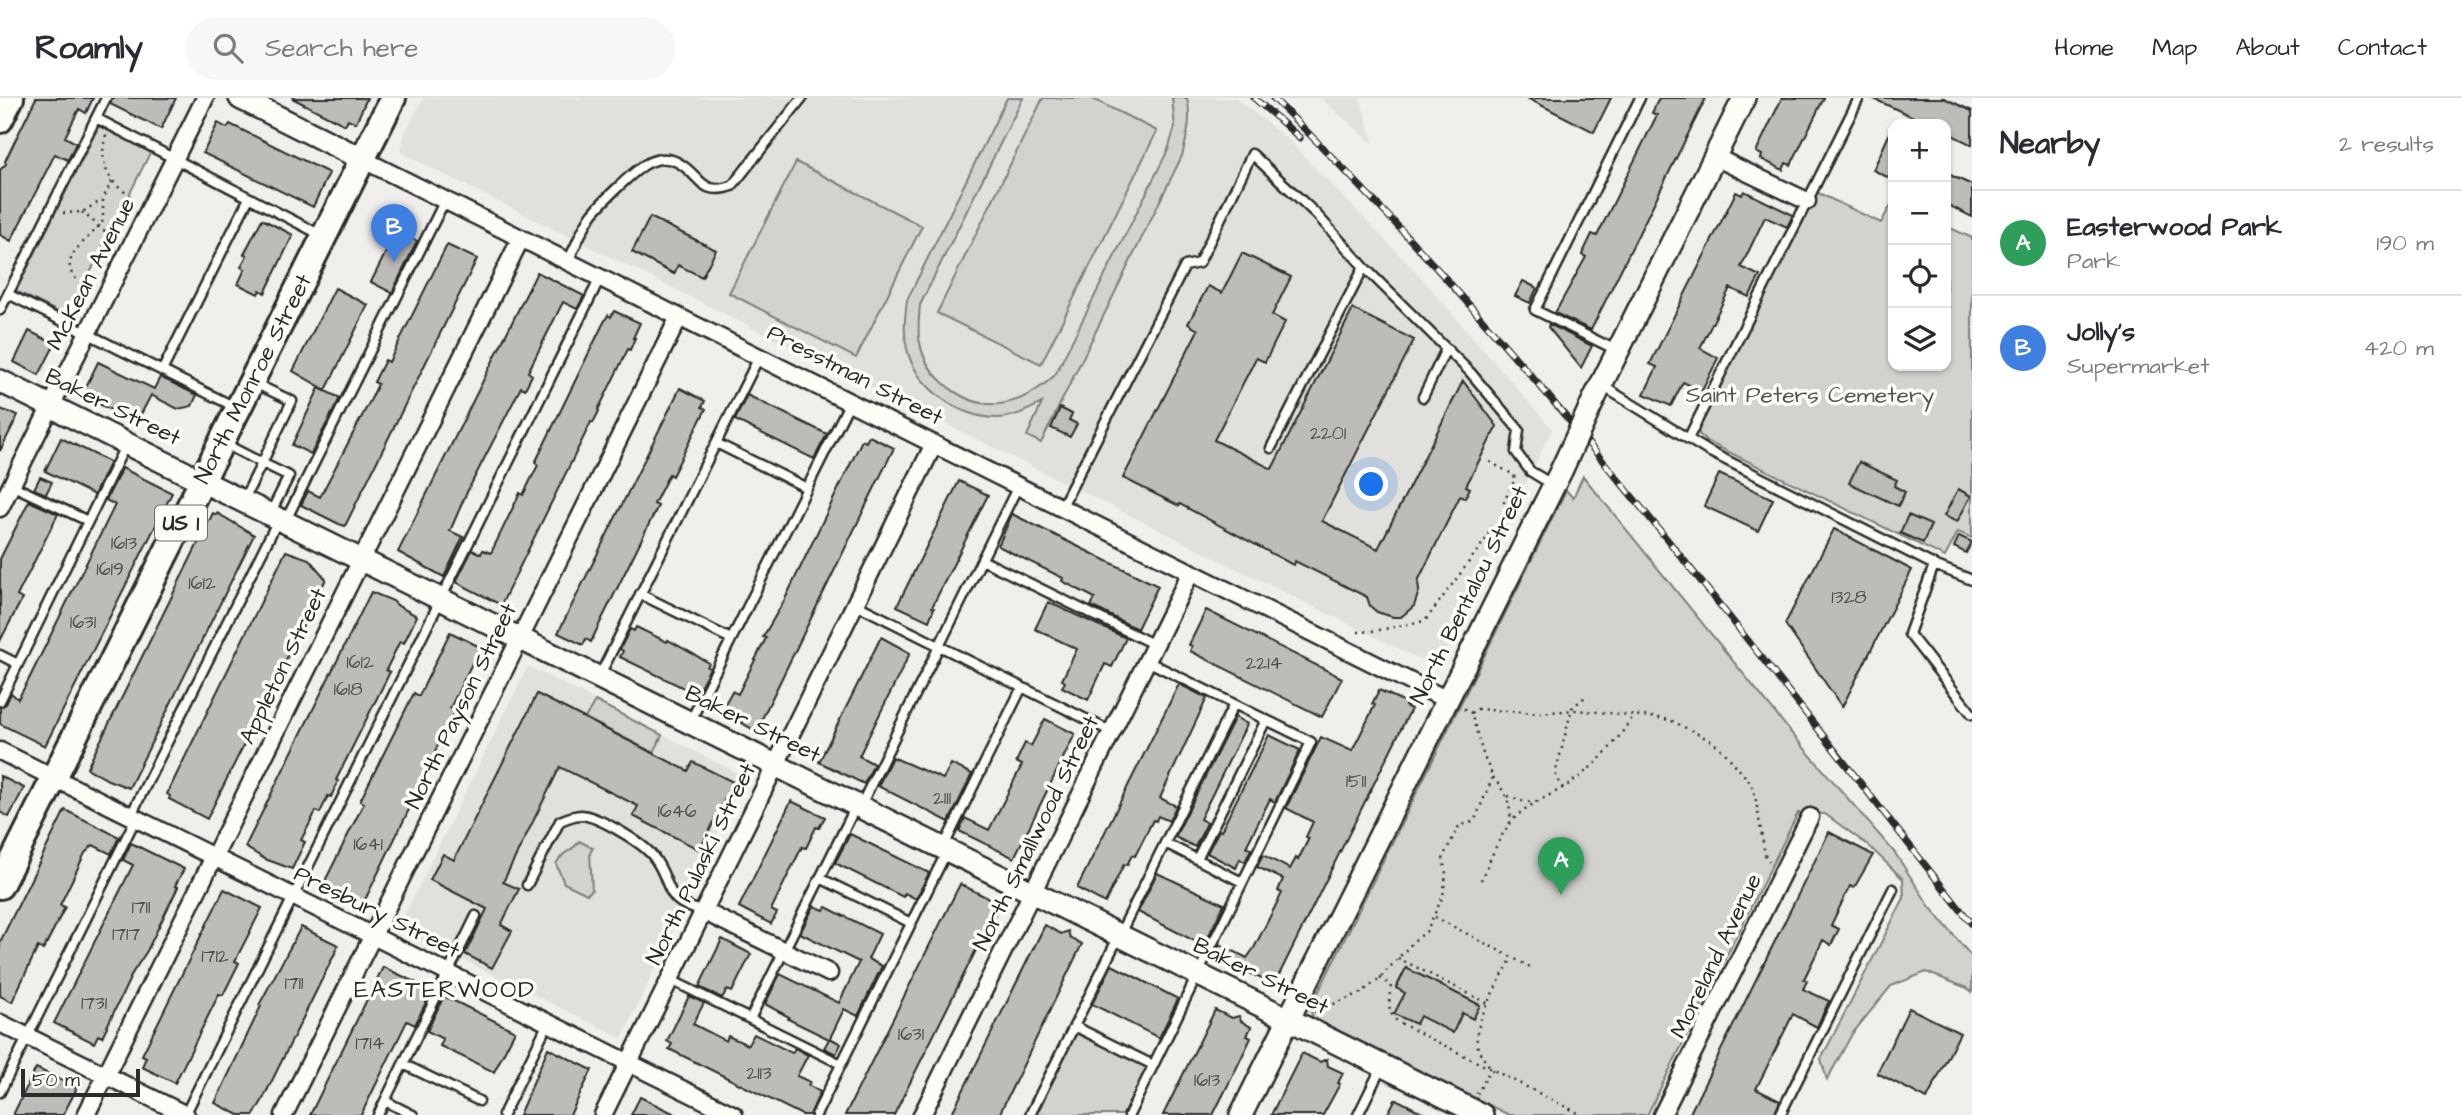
<!DOCTYPE html>
<html lang="en">
<head>
<meta charset="utf-8">
<style>
  body { margin:0; font-family:"Architects Daughter",sans-serif; background:#f7f7f7; color:#2b2b33 }
  .controls { position:absolute; right:21px; top:21px; display:grid; overflow:hidden; border-radius:14px; box-shadow:0 2px 5px #0004 }
  .controls button { width:63px; height:63px; display:grid; place-items:center; padding:0; border:0; border-bottom:2px solid #e1e1e2; background:#fff; color:#2b2b33; font:35px sans-serif }
  .scale { position:absolute; left:21px; bottom:18px; width:119px; box-sizing:border-box; padding-left:7px; border:4px solid #2b2b2b; border-top:0; font-size:19px; line-height:24px; white-space:nowrap; color:#2b2b2b; -webkit-text-stroke:5px #fdfcf7; paint-order:stroke }
  .you { position:absolute; left:1372px; top:387px; width:24px; height:24px; margin:-18px; border:5px solid #fff; border-radius:50%; background:#1a73e8; box-shadow:0 0 0 10px #1a73e833 }
  .badge { display:grid; place-items:center; width:46px; height:46px; border-radius:50%; background:#b45309; color:#fff; font-size:23px; font-weight:700 }
  .pin { position:absolute; translate:-50% -58px; filter:drop-shadow(0 2px 4px #0008) }
  .pin::after { content:''; position:absolute; top:37px; width:24px; height:21px; background:inherit; clip-path:polygon(0 0,100% 0,50% 100%) }
  .list { margin:0; padding:0; list-style:none }
  h2 { display:flex; justify-content:space-between; align-items:center; height:91px; margin:0; padding:0 28px; font-size:30px }
  h2 small { font-size:23px; font-weight:400; color:#7c7c81 }
  .list li { display:grid; grid-template-columns:46px 1fr auto; gap:21px; align-items:center; box-sizing:border-box; height:105px; padding:0 28px; border-top:2px solid #e1e1e2 }
  .list b { display:block; font-size:26px; white-space:nowrap }
  .list p { margin:0; font-size:23px; white-space:nowrap; color:#7c7c81 }
  .list em { font-size:23px; font-style:normal; color:#7c7c81 }
  .icon { flex:none; width:38px; height:38px; fill:none; stroke:currentColor; stroke-width:2; stroke-linecap:round; stroke-linejoin:round }
  .map { position:relative; flex:none; width:1972px; height:1017px; overflow:hidden }
  header { display:flex; align-items:center; gap:42px; box-sizing:border-box; height:98px; padding:0 35px; background:#fff; border-bottom:2px solid #e1e1e2 }
  header strong { font-size:33px }
  nav { display:flex; gap:38px; margin-inline-start:auto; font-size:24px }
  .search { width:490px; height:63px; background:#f7f7f7; display:flex; align-items:center; gap:18px; box-sizing:border-box; padding:0 24px; border-radius:38px; color:#7c7c81; font-size:26px }
  main { display:flex }
  aside { flex:1; background:#fff }
  .map>svg:first-child { display:block }
</style>
</head>
<body>
<header>
<strong>Roamly</strong>
<div class="search"><svg class="icon" aria-label="search" viewBox="0 0 24 24"><circle cx="10" cy="10" r="6"/><path d="M15 15l6 6"/></svg>Search here</div>
<nav><a>Home</a><a>Map</a><a>About</a><a>Contact</a></nav>
</header>
<main>
<div class="map">
<svg width="1972" height="1017" viewBox="0 0 1972 1017">
  <rect width="100%" height="100%" fill="#f0efeb"/>
  <filter id="ink" filterUnits="userSpaceOnUse"><feTurbulence type="fractalNoise" baseFrequency=".0143" numOctaves="2"/><feDisplacementMap in="SourceGraphic" scale="14" xChannelSelector="R" yChannelSelector="G"/><feConvolveMatrix kernelMatrix="1 2 1 2 8 2 1 2 1" color-interpolation-filters="sRGB"/></filter>
  <g filter="url(#ink)">
    <path fill="#e1e0dc" d="M423 0H1236L1287 41 1419 177 1552 331 1437 570 401 55 404 37Z
      M1320 0H1360L1374 46Z
      M528 568 745 679 622 940 398 830Z"/>
    <path fill="#d3d2cf" stroke="#7f7e7d" stroke-width="2" d="M1007 0H1023L920 207C919 220 917 232 920 245 926 279 964 309 999 306 1021 304 1040 291 1055 277L1168 52 1175 29 1172 0H1187C1192 20 1187 39 1182 58L1041 345 1027 338 1042 305C1028 312 1013 320 996 320 958 319 916 289 907 251 903 235 905 218 907 202Z
      M1043 0H1091L1157 33 1041 266 937 215Z
      M99 28 151 53 68 219 16 193Z
      M796 64 922 128 856 260 729 195Z
      M1812 92 1881 125 1893 103V268H1946V128L1972 140V440L1958 434 1945 459 1706 343 1699 336V328Z
      M1583 378 1793 637 1895 755 1930 809 1972 859V894L1967 890 1926 874 1891 888 1852 936 1827 982 1821 961 1904 800 1903 781 1869 748 1825 716 1798 715 1647 1017H1509L1313 920 1310 911 1566 392 1573 400Z
      M595 603 662 637 654 655 585 620Z
      M579 743 593 750 590 755 592 792 587 796 564 785 556 766C564 751 573 754 579 743Z
      M1074 933 1147 969 1123 1017H1033Z"/>
    <path fill="#bdbcb8" stroke="#2b2b2b" stroke-width="2" d="M36 0H93L86 15 79 11 65 39 76 45 68 62 55 56 11 143 0 137V72L6 66 5 63Z
      M112 0H176L161 31 110 6Z
      M292 0H367L356 25 348 21 345 27Z
      M1527 0H1611L1594 34Z
      M1659 0H1706L1591 232 1555 215 1586 159 1582 157 1592 136 1597 138 1657 17 1652 15Z
      M1782 0H1824L1791 67 1786 65 1783 72 1761 61 1762 57 1756 54Z
      M1872 0H1944L1972 13V47L1946 34V26H1928Z
      M218 25 227 30 230 26 329 75 313 109 203 55Z
      M1893 28V82L1873 72Z
      M1946 75 1972 87V119L1946 106Z
      M1744 93 1793 117 1787 129 1765 119 1741 169 1760 178 1749 199 1730 190 1700 250 1718 260 1702 293 1683 284 1671 308 1644 296 1657 269 1650 266 1736 94 1742 97Z
      M650 119 716 152 702 179 678 167 674 176 632 154Z
      M262 121 293 137 265 195 260 192 258 196 238 186 245 171 241 169 247 157 244 156Z
      M397 132 417 143 392 195 371 184Z
      M447 147 477 161 345 428 339 426 301 407 308 393 320 399 372 299 378 286 374 284 385 262 389 264Z
      M1242 155 1291 179 1272 217 1285 224 1265 264 1256 260 1214 342 1272 371 1353 211 1414 242 1322 423 1378 451 1463 283 1497 328 1466 388 1470 390 1465 400 1460 398 1418 483 1419 493 1414 508 1401 519H1393L1377 514 1370 508 1367 499 1295 463 1293 467 1180 406 1179 408 1123 380 1198 232 1188 226 1208 188 1222 195Z
      M537 174 584 198 577 211 563 204 528 274 532 277 525 291 521 289 466 396 450 433 463 439 444 479 398 454Z
      M1523 183 1537 190 1530 205 1515 198Z
      M335 190 368 207 326 292 293 273Z
      M614 213 640 225 633 240H635L630 252 628 251 598 312 599 313 593 325 591 324 501 507 456 484 472 452 481 456 483 452 491 455 520 395 523 397 538 367 535 365 602 228 608 217 611 219Z
      M1549 226 1592 248 1581 270 1548 229Z
      M29 233 55 246 39 277 14 264Z
      M98 264 154 291 160 279 197 297 192 308 178 311 151 297 137 324 132 323 82 297Z
      M319 290 340 300 311 356 292 347Z
      M680 290 705 303 702 309 706 311 672 378 669 376 654 406 658 408 597 531 591 544 586 541 583 547 558 535Z
      M747 297 827 336 814 361 735 322Z
      M1060 310 1072 316 1069 322 1077 326 1070 339 1051 330Z
      M0 311 18 317 0 353Z
      M869 338 894 350 756 633 721 613 732 593 738 596 766 540 763 539 785 501 862 342 866 344Z
      M61 340 110 364 94 397 45 373Z
      M1859 364 1897 382 1894 388 1905 394 1898 408 1849 385Z
      M122 370 172 395 45 648 0 626V609L6 606 11 595 18 601 28 583 115 407 106 402Z
      M1719 376 1773 401 1758 433 1704 408Z
      M40 379 52 384 46 396 34 391Z
      M959 383 988 397 932 509 934 510 929 523 897 508Z
      M1958 391 1971 398 1957 424 1944 418Z
      M29 403 58 416 17 498 22 501 0 543V461Z
      M213 415 216 417 217 415 254 437 129 690 108 682 87 670Z
      M1012 416 1158 488 1137 531 1091 508 1095 500 1062 483 1063 480 998 448Z
      M1908 417 1931 427 1923 445 1900 435Z
      M1834 431 1912 472 1842 609 1785 526Z
      M1959 438 1972 444 1966 455 1954 449Z
      M286 453 309 461 326 481 207 721 169 701 170 698 167 696Z
      M371 494 393 503 398 508 417 518 404 545 400 543 386 572 390 574 336 682 338 683 331 699 328 698 320 715 316 713 310 725 301 742 305 744 292 771 265 761 245 749Z
      M1048 504 1126 540 1112 569 1105 566 1088 602 1062 589 1065 584 1062 582 1077 551 1035 531Z
      M1206 512 1342 580 1322 619 1190 553 1192 548 1189 547Z
      M636 529 667 544 668 542 709 565 707 569 710 570 696 596 620 559 623 553 620 551 630 531 634 533Z
      M450 534 480 549 450 610 455 613 435 653 437 654 363 806 323 787 364 705 360 703 414 595 419 598Z
      M881 539 910 555 859 658 874 666 864 686 819 664Z
      M1179 586 1207 600 1160 700 1176 708 1169 723 1158 718 1156 723 1153 722 1135 758 1132 757 1127 767 1124 766 1105 805 1077 790Z
      M1379 592 1407 605 1405 608 1411 611 1274 887 1214 858 1220 846 1247 860 1254 850 1282 795 1278 793 1283 781 1257 769 1263 757 1290 771 1296 760 1298 762 1309 740 1306 739 1313 724 1286 710 1321 639 1352 653 1375 607 1372 606Z
      M537 596 688 673 693 664 733 684 700 752 633 718 638 708 560 669 503 784 519 791 501 827 512 833 492 870 465 856 487 811 430 782 443 756 454 762Z
      M1235 619 1247 626 1200 721 1207 725 1195 749 1175 739Z
      M1045 621 1075 636 1014 760 959 733 965 720 989 732 1022 667 1016 664 1025 645 1031 648Z
      M1269 637 1300 652 1275 704 1270 701 1246 749 1251 751 1245 764 1240 761 1236 770 1207 755 1219 732 1221 733Z
      M892 659 943 681 951 666 972 676 949 724 878 688Z
      M0 678 24 690 9 719 0 714Z
      M791 703 825 719 819 730 816 729 806 750 802 749 788 777 771 812 777 815 771 826 739 809Z
      M65 712 119 739 111 756 93 747 85 755 60 807 65 809 56 827 43 852 38 849 12 904 0 898V844Z
      M1829 734 1873 757 1854 790 1850 788 1831 827 1839 831 1831 847 1823 842 1804 881 1807 883 1803 891 1829 903 1817 929 1793 916 1756 991 1780 1003 1774 1017H1689Z
      M850 736 929 775 916 801 905 795 903 799 835 765Z
      M131 745 184 771 175 788 178 789 147 853 133 874 102 939 98 937 94 945 54 925 133 767 123 762Z
      M1157 775 1224 806 1204 848 1138 814Z
      M960 786 994 803 996 813 981 842 894 1017H845Z
      M224 791 262 810 235 863 239 865 223 897 219 896 175 985 142 969 146 959 142 957Z
      M814 808 824 812 826 809 880 836 868 861 882 868 858 918 844 911 830 940 841 946 836 956 824 950 829 941 788 921 789 919 765 906 780 876 839 905 859 864 800 835Z
      M1045 827 1061 836 1068 833 1070 840 1082 846 999 1017H951Z
      M301 829 338 847 335 855 262 1003 254 1017H239L215 1005 261 908 259 907Z
      M722 841 751 856 732 894 727 892 722 900 699 889Z
      M1112 867 1178 901 1159 940 1092 906Z
      M383 869 432 892 415 927 407 923 361 1017H310Z
      M1406 870 1480 907 1473 921 1462 915 1453 935 1420 918 1416 926 1394 916 1405 895 1396 890Z
      M444 898 515 933 494 974 440 948 443 941 427 933Z
      M689 898 704 905 693 926 726 943 728 938 748 947 754 936 792 955 795 950 808 957 797 978 810 984 808 987 820 994 810 1017H802L669 951 672 946 667 943Z
      M1909 910 1960 935 1927 1001 1877 975Z
      M1215 912 1232 920 1239 918 1241 923 1251 929 1247 938 1251 940 1237 969 1213 1017H1163Z
      M548 950 592 972 570 1017H519Z
      M1302 955 1320 964 1327 961 1328 968 1343 975 1338 985 1340 986 1323 1017H1271Z
      M36 970 75 989 76 992 63 1017H13Z
      M640 999 677 1017H631Z
      M1395 1002H1398L1427 1017H1387Z"/>
    <g fill="none" stroke-linecap="round" stroke-linejoin="round">
      <defs>
        <path id="lane" d="M96 20 321 137
          M568 163C576 148 583 128 593 115 603 103 637 69 650 64 659 60 669 60 677 64 701 76 699 99 732 88L802 0
          M8 196 235 309
          M0 212 106 0
          M1618 253 1535 212 1640 0
          M162 273 249 100
          M1601 287 1708 353 1934 467 1909 536 1972 616
          M1423 299 1446 251
          M1688 341 1859 0
          M223 345 262 365 292 303 254 285
          M716 345 807 390
          M1271 350 1364 169
          M11 387 88 423
          M243 403 262 365 289 378 271 414
          M1061 410 1185 168 1199 165 1252 56 1316 116 1364 169 1470 274 1519 332 1516 354 1530 373 1553 387
          M286 422 445 102
          M982 462 1155 547
          M1934 467 1972 482
          M640 496 731 541
          M855 506 1112 634
          M0 557 18 566
          M599 579 759 259
          M0 603 125 348
          M690 624 850 304
          M860 709 1018 388
          M131 717 277 424
          M1165 745 1242 784
          M943 750 1022 589
          M1197 761 1266 622
          M820 780 911 825
          M527 787 560 723C567 720 574 717 581 717 598 718 641 744 652 757 674 783 660 804 703 813
          M669 881 841 966
          M750 921 855 710
          M1074 928 1153 967
          M403 966 479 1003
          M0 994 136 720
          M385 1003 413 1017
          M185 1017 600 180
          M378 1017 476 818
          M503 1017 548 925
          M816 1017 946 755
          M1030 1017 1234 606
          M1129 1017 1311 644 1147 563
          M1358 1017 1381 970
          M1780 1017 1893 791"/>
        <path id="street" d="M1715 59 1807 103
          M362 61 1447 602
          M0 410 205 0
          M0 653 734 1017
          M703 813 829 875
          M0 925 186 1017
          M86 1017 521 140
          M284 1017 679 219
          M603 1017 934 346
          M922 1017 1191 474
          M1662 1017 1810 719"/>
        <path id="secondary" d="M240 0 362 61
          M0 283 1482 1017
          M1595 299 1744 0
          M1241 1017 1561 373"/>
        <path id="primary" d="M0 22 11 0
          M0 788 393 0"/>
      </defs>
      <use href="#lane" stroke="#2b2b2b" stroke-width="13"/>
      <use href="#street" stroke="#2b2b2b" stroke-width="21"/>
      <use href="#secondary" stroke="#2b2b2b" stroke-width="26"/>
      <use href="#primary" stroke="#2b2b2b" stroke-width="30"/>
      <path stroke="#2b2b2b" stroke-width="2.5" stroke-dasharray="2 5" stroke-linecap="butt" d="M106 37C98 64 107 84 132 99
        M82 114 112 139
        M63 115 82 114 102 102
        M87 190C47 164 87 145 103 123V101L112 83
        M1490 364 1514 377 1515 381 1502 408
        M1358 534C1380 534 1402 526 1425 523L1486 441 1493 426
        M1471 615 1477 611 1539 615 1575 612 1652 619 1670 622 1698 636 1713 644 1725 655 1750 684 1755 697 1765 757 1769 763
        M1493 679C1505 694 1512 705 1510 725
        M1563 690 1556 680V673L1572 610 1585 599
        M1508 698 1525 704 1539 703
        M1481 782C1490 763 1498 740 1511 724 1525 707 1548 699 1566 688 1594 670 1615 647 1633 618
        M1435 819 1534 871
        M1398 860 1489 906
        M1380 880 1391 887C1389 903 1386 913 1398 924L1582 1017
        M1314 914 1361 895 1377 883 1415 842 1426 834 1443 798 1446 776 1443 759 1459 728 1472 724 1476 719 1493 679 1484 659 1471 615 1463 610
        M1493 973C1487 964 1478 956 1477 945 1474 922 1501 881 1512 860
        M1477 996 1490 972"/>
      <use href="#lane" stroke="#fdfcf7" stroke-width="8"/>
      <use href="#street" stroke="#fdfcf7" stroke-width="16"/>
      <use href="#secondary" stroke="#fdfcf7" stroke-width="21"/>
      <use href="#primary" stroke="#fdfcf7" stroke-width="24"/>
      <defs>
        <path id="rail" d="M1254 0 1300 40
          M1273 0C1531 252 1747 544 1972 826"/>
      </defs>
      <use href="#rail" stroke="#2b2b2b" stroke-width="7"/>
      <use href="#rail" stroke="#fdfcf7" stroke-width="4.5" stroke-dasharray="13" stroke-linecap="butt"/>
      <defs>
        <path id="secondary-bridge" d="M1561 373 1595 299"/>
      </defs>
      <use href="#secondary-bridge" stroke="#2b2b2b" stroke-width="26" stroke-linecap="butt"/>
      <use href="#secondary-bridge" stroke="#fdfcf7" stroke-width="21"/>
    </g>
  </g>
  <g text-anchor="middle" dominant-baseline="central" stroke-width="7" stroke-linejoin="round" paint-order="stroke">
    <g font-size="19" fill="#504f4e">
      <text x="1328" y="335">2201</text>
      <text x="124" y="445">1613</text>
      <text x="110" y="471">1619</text>
      <text x="202" y="485">1612</text>
      <text x="1849" y="499">1328</text>
      <text x="83" y="524">1631</text>
      <text x="360" y="564">1612</text>
      <text x="1264" y="565">2214</text>
      <text x="348" y="591">1618</text>
      <text x="1356" y="683">1511</text>
      <text x="942" y="700">2111</text>
      <text x="677" y="713">1646</text>
      <text x="368" y="746">1641</text>
      <text x="141" y="809">1711</text>
      <text x="126" y="836">1717</text>
      <text x="215" y="858">1712</text>
      <text x="294" y="885">1711</text>
      <text x="94" y="905">1731</text>
      <text x="911" y="936">1631</text>
      <text x="370" y="945">1714</text>
      <text x="759" y="975">2113</text>
      <text x="1207" y="982">1613</text>
    </g>
    <rect fill="#fdfcf7" stroke="#6a6a68" stroke-width="2" x="155" y="407.5" width="52" height="35" rx="5"/>
    <g font-size="21" font-weight="bold" fill="#2b2b2b">
      <text x="181" y="425">US 1</text>
    </g>
    <g font-size="23" fill="#2b2b2b" stroke="#fdfcf7">
      <text transform="translate(91 176) rotate(-63)">McKean Avenue</text>
      <text transform="translate(855 277) rotate(27)">Presstman Street</text>
      <text transform="translate(253 281) rotate(-63)">North Monroe Street</text>
      <text transform="translate(113 309) rotate(26)">Baker Street</text>
      <text transform="translate(1469 497) rotate(-64)">North Bentalou Street</text>
      <text transform="translate(283 568) rotate(-64)">Appleton Street</text>
      <text transform="translate(461 608) rotate(-64)">North Payson Street</text>
      <text transform="translate(753 626) rotate(26)">Baker Street</text>
      <text transform="translate(1036 735) rotate(-64)">North Smallwood Street</text>
      <text transform="translate(701 766) rotate(-64)">North Pulaski Street</text>
      <text transform="translate(377 814) rotate(26)">Presbury Street</text>
      <text transform="translate(1716 858) rotate(-64)">Moreland Avenue</text>
      <text transform="translate(1261 878) rotate(26)">Baker Street</text>
    </g>
    <g font-size="23" fill="#555554" stroke="#fdfcf7">
      <text x="1810" y="297">Saint Peters Cemetery</text>
    </g>
    <g font-size="24" letter-spacing="2" fill="#2b2b2b" stroke="#fdfcf7">
      <text x="445" y="892">EASTERWOOD</text>
    </g>
  </g>
</svg>
<div class="controls">
<button>+</button>
<button>−</button>
<button><svg class="icon" aria-label="locate" viewBox="0 0 24 24"><circle cx="12" cy="12" r="6"/><path d="M12 2v4M12 18v4M2 12h4M18 12h4"/></svg></button>
<button><svg class="icon" aria-label="layers" viewBox="0 0 24 24"><path d="M12 4l9 5-9 5-9-5zM3 14l9 5 9-5"/></svg></button>
</div>
<div class="scale">50 m</div>
<div class="you"></div>
<div class="pin badge" style="left:1561px;top:797px;background:#2e9e5b">A</div>
<div class="pin badge" style="left:394px;top:164px;background:#3f7fe0">B</div>
</div>
<aside>
<h2>Nearby<small>2 results</small></h2>
<ul class="list">
<li><span class="badge" style="background:#2e9e5b">A</span><div><b>Easterwood Park</b><p>Park</p></div><em>190 m</em></li>
<li><span class="badge" style="background:#3f7fe0">B</span><div><b>Jolly’s</b><p>Supermarket</p></div><em>420 m</em></li>
</ul>
</aside>
</main>
</body>
</html>
